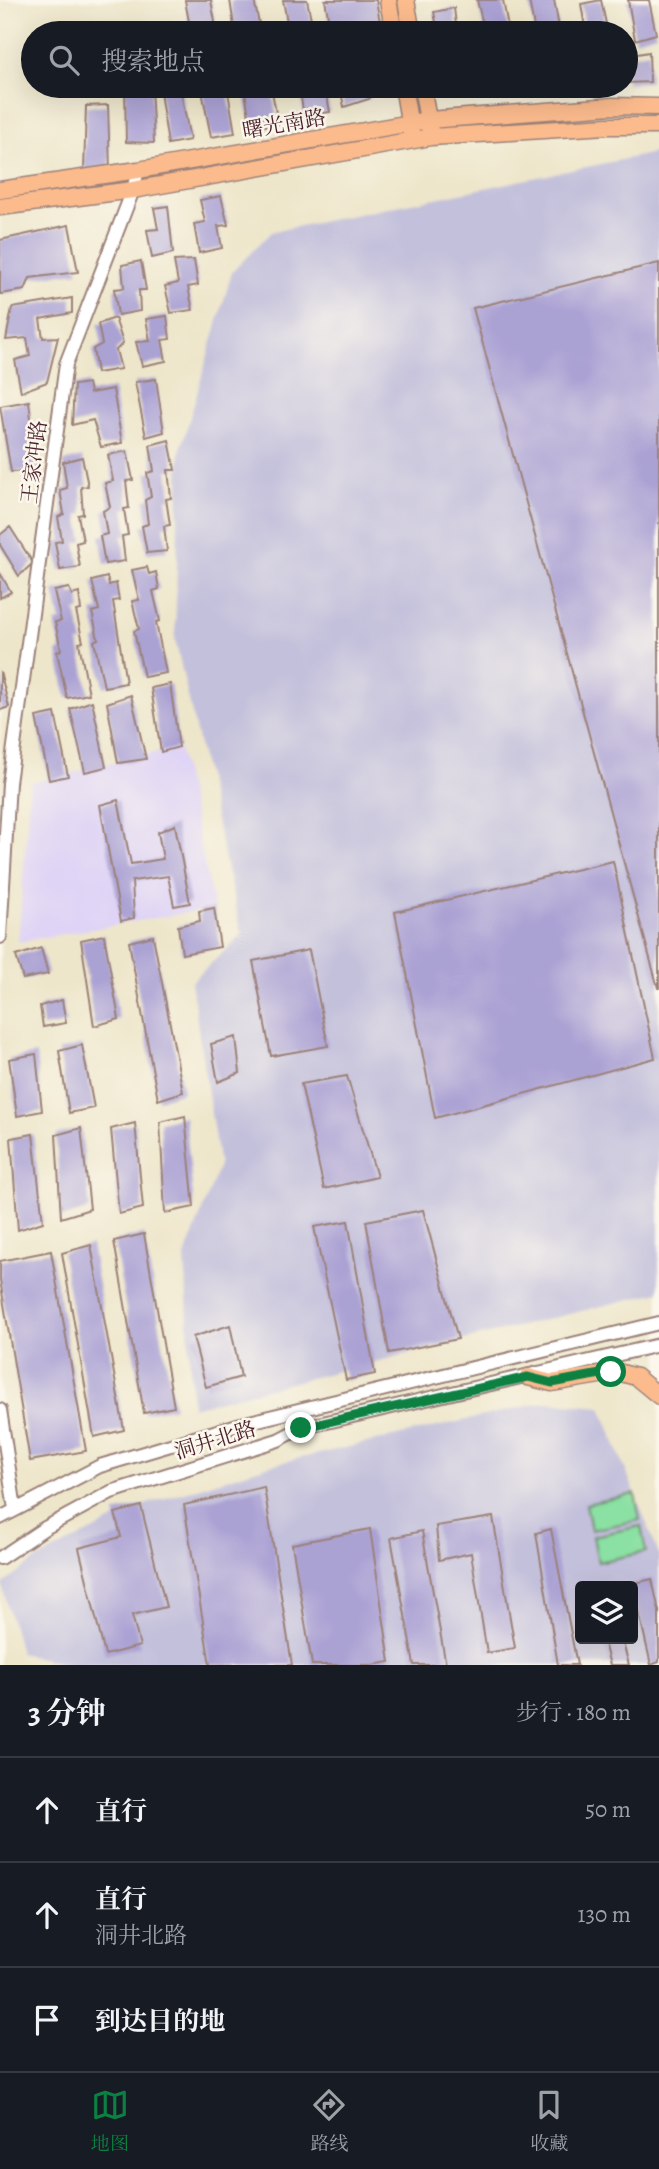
<!DOCTYPE html>
<html lang="zh">
<head>
<meta charset="utf-8">
<style>
  body { margin:0; font-family:Alegreya,"Noto Serif SC",serif; background:#242831; color:#f1f3f6 }
  .controls { position:absolute; right:21px; bottom:21px; display:grid; overflow:hidden; border-radius:7px; box-shadow:0 7px 28px #0002 }
  .controls button { width:63px; height:63px; display:grid; place-items:center; padding:0; border:0; border-bottom:2px solid #363941; background:#171b24; color:#f1f3f6; font:35px sans-serif }
  .stop { position:absolute; width:21px; height:21px; margin:-16px; border:5px solid #0b8043; border-radius:50%; background:#fff }
  .stop.end { background:#0b8043; border-color:#fff; box-shadow:0 2px 7px #0008 }
  .list { margin:0; padding:0; list-style:none }
  h2 { display:flex; justify-content:space-between; align-items:center; height:91px; margin:0; padding:0 28px; font-size:30px }
  h2 small { font-size:23px; font-weight:400; color:#9ea1a6 }
  .list li { display:grid; grid-template-columns:46px 1fr auto; gap:21px; align-items:center; box-sizing:border-box; height:105px; padding:0 28px; border-top:2px solid #363941 }
  .list b { display:block; font-size:26px; white-space:nowrap }
  .list p { margin:0; font-size:23px; white-space:nowrap; color:#9ea1a6 }
  .list em { font-size:23px; font-style:normal; color:#9ea1a6 }
  .icon { flex:none; width:38px; height:38px; fill:none; stroke:currentColor; stroke-width:2; stroke-linecap:round; stroke-linejoin:round }
  .map { position:relative; flex:none; width:659px; height:1665px; overflow:hidden }
  .search { position:absolute; background:#171b24; box-shadow:0 7px 28px #0002; left:21px; right:21px; top:21px; height:77px; display:flex; align-items:center; gap:18px; box-sizing:border-box; padding:0 24px; border-radius:38px; color:#9ea1a6; font-size:26px }
  .sheet { height:406px; background:#171b24 }
  nav { display:flex; justify-content:space-around; align-items:center; box-sizing:border-box; height:98px; border-top:2px solid #363941; background:#171b24; font-size:19px; color:#9ea1a6 }
  nav a { display:grid; justify-items:center; gap:4px }
  nav .on { color:#0b8043 }
  .map>svg:first-child { display:block }
</style>
</head>
<body>
<div class="map">
<svg width="659" height="1665" viewBox="0 0 659 1665">
  <rect width="100%" height="100%" fill="#fbf7ec"/>
  <filter id="ink" filterUnits="userSpaceOnUse"><feTurbulence type="fractalNoise" baseFrequency=".0143" numOctaves="2"/><feDisplacementMap in="SourceGraphic" scale="14" xChannelSelector="R" yChannelSelector="G"/><feConvolveMatrix kernelMatrix="1 2 1 2 8 2 1 2 1" color-interpolation-filters="sRGB"/></filter>
  <filter id="wash" filterUnits="userSpaceOnUse"><feTurbulence type="fractalNoise" baseFrequency=".00686" numOctaves="4" result="noise"/><feDisplacementMap in="SourceGraphic" scale="28" xChannelSelector="R" yChannelSelector="G"/><feGaussianBlur stdDeviation="1.57" result="paint"/><feColorMatrix in="noise" values="0 0 0 0 0 0 0 0 0 0 0 0 0 0 0 0 0 1.4 0 .05"/><feComposite in="paint" operator="in"/></filter>
  <g filter="url(#wash)">
    <rect width="100%" height="100%" fill="#eee6ca"/>
    <path fill="#dfd4f5" d="M179 747 214 908 18 942 30 783Z"/>
    <path fill="#c3c0db" fill-rule="evenodd" d="M659 152V1292L192 1407 185 1256 219 1166 191 982 242 935 175 639 180 452 232 272 271 232Z
      M545 1402 601 1407 659 1555V1665H69L20 1653 2 1585 36 1560 141 1506 270 1465ZM580 1586H633V1639H580Z"/>
    <path fill="#8be0a3" stroke="#6a8067" stroke-width="2" d="M635 1494 640 1520 591 1530 586 1504Z
      M641 1526 646 1552 598 1562 593 1536Z"/>
    <g id="blocks">
      <path fill="#aba2d4" d="M185 0H211L217 33H191Z
        M230 0H254L261 33H235Z
        M283 0H307L314 33H289Z
        M325 0H376L382 33H331Z
        M477 0H503L509 33H485Z
        M529 0H554L560 33H535Z
        M601 0 608 33H586L581 4Z
        M628 0H649L656 34 635 40Z
        M454 8 457 33H438L434 12Z
        M171 27 172 33H150V31Z
        M649 52 650 82 626 83V56Z
        M125 86H151L154 143 126 142Z
        M159 86H180L190 140 168 144Z
        M201 86H227L235 133 211 137Z
        M244 86H271L278 124 251 128Z
        M299 86H325L330 112 304 116Z
        M340 86H380L369 99 344 107Z
        M465 86H534V88L495 91Z
        M108 105 110 170 84 171 86 106Z
        M221 196 228 225 218 226 222 248 199 253 194 224 205 222 200 200Z
        M168 206 173 253 152 258 147 230 158 229 154 208Z
        M69 225 78 272 30 278 25 290 0 294V240Z
        M194 260 198 285 188 287 193 310 171 313 165 286 178 283 174 261Z
        M141 261 146 290H139L140 311 118 315 114 289 124 288 122 265Z
        M659 263V988H658L473 308Z
        M72 298V313L40 319 43 338 58 337 47 382 21 392 15 360 30 356 27 338 6 340 12 308Z
        M167 316 170 339 162 340 166 361 142 366 136 342 150 341 146 319Z
        M115 318 123 343 116 350 121 369 97 373 93 349 102 344 98 324Z
        M156 379 164 432 146 437 135 382Z
        M88 383 90 393 113 389 122 443 101 447 93 420 72 425 74 385Z
        M29 401 37 470 11 472 0 406Z
        M169 440 175 470H168L171 498 166 499 170 525 164 526 167 551 147 553 142 526 148 524 145 500 151 497 147 473 154 471 150 445Z
        M127 451 133 480 126 481 129 508 124 509 128 535 122 536 125 561 105 564 100 536 107 534 103 511 110 507 105 483 113 481 108 455Z
        M82 457 88 486 81 487 83 514 78 515 83 541 76 543 80 567 60 570 55 542 62 541 58 517 64 514 60 490 67 488 63 462Z
        M10 527 33 563 19 576 0 545V535Z
        M147 567 149 574 156 572 159 589 153 591 160 621 156 622 166 673 144 677 134 631 139 629 132 601 139 600 132 570Z
        M0 573 11 592 0 598Z
        M107 577 109 585 116 583 119 600 113 601 126 683 104 687 94 641 98 639 92 612 99 610 92 581Z
        M69 588 72 595 79 593 81 610 76 611 83 642 79 643 89 694 67 698 57 652 61 650 55 622 61 621 54 591Z
        M0 671 9 707 0 710Z
        M170 684 179 747 161 752 151 688Z
        M131 695 146 759 118 763 107 703Z
        M92 701 106 767 85 772 70 709Z
        M55 713 68 776 49 780 36 717Z
        M118 800 131 864 163 859 158 832 175 825 190 903 174 906 168 876 132 881 134 918 121 921 100 805Z
        M613 861 655 1058 435 1118 395 912Z
        M214 908 220 947 182 954 178 926 200 921 199 911Z
        M104 935 119 1019 94 1026 81 940Z
        M153 936 183 1092 158 1100 129 942Z
        M41 948 48 974 23 979 16 956Z
        M309 950 328 1046 271 1056 253 961Z
        M62 1000 66 1023 43 1027 40 1006Z
        M236 1037 240 1073 218 1082 211 1044Z
        M82 1045 94 1108 69 1113 59 1051Z
        M36 1054 42 1111 17 1116 9 1059Z
        M347 1076 377 1177 324 1189 301 1084Z
        M185 1116 194 1207 165 1213 160 1122Z
        M135 1123 143 1208 119 1214 111 1129Z
        M81 1128 90 1209 61 1218 56 1135Z
        M33 1134 43 1222 18 1230 11 1138Z
        M423 1210 458 1339 389 1353 366 1221Z
        M348 1221 375 1374 346 1380 314 1227Z
        M144 1234 174 1407 144 1413 114 1241Z
        M91 1245 124 1430 94 1437 62 1253Z
        M51 1251 86 1451 30 1461 0 1280V1261Z
        M230 1325 241 1377 206 1387 193 1337Z
        M264 1487 292 1665H210L184 1505Z
        M141 1506 166 1607 132 1615 140 1646 105 1655 79 1548 121 1537 115 1513Z
        M493 1517 515 1648 487 1653 471 1553 439 1560 436 1526Z
        M370 1529 390 1662 372 1665H312L292 1544Z
        M551 1529 577 1665H558L536 1533Z
        M422 1531 446 1665H414L391 1538Z
        M652 1579 659 1611V1662L651 1665 633 1586 627 1585Z
        M603 1639H622L629 1665H610Z"/>
    </g>
  </g>
  <g filter="url(#ink)">
    <use href="#blocks" fill-opacity="0" stroke="#9c827a" stroke-width="2"/>
    <g fill="none" stroke-linecap="round" stroke-linejoin="round">
      <defs>
        <path id="minor" d="M0 937 9 783 66 364 133 190 138 170
          M0 1410 15 1509
          M0 1518 100 1466 241 1424 659 1323
          M0 1558 45 1528 111 1492 278 1440 301 1428 659 1345"/>
        <path id="major" d="M388 0 394 33
          M406 0 412 33
          M403 86 411 132
          M422 86 430 131
          M0 190 138 170 428 120 612 106 659 107
          M0 207 133 190 431 137 607 126H659
          M528 1377 552 1383 618 1372 636 1377 659 1396"/>
      </defs>
      <use href="#minor" stroke="#9c827a" stroke-width="16"/>
      <use href="#major" stroke="#9c827a" stroke-width="19"/>
      <use href="#minor" stroke="#fff" stroke-width="12"/>
      <use href="#major" stroke="#fbbb8d" stroke-width="16"/>
    </g>
  </g>
  <g fill="none" stroke-linecap="round" stroke-linejoin="round" filter="url(#ink)">
    <path stroke="#0b8043" stroke-width="9" d="M301 1428 528 1377 552 1383 611 1372"/>
  </g>
  <g text-anchor="middle" dominant-baseline="central" stroke-width="5" stroke-linejoin="round" paint-order="stroke">
    <g font-size="21" fill="#4a1f2b" stroke="#fbf7ec">
      <text transform="translate(284 124) rotate(-10)">曙光南路</text>
      <text transform="translate(34 462) rotate(-83)">王家冲路</text>
      <text transform="translate(215 1440) rotate(-17)">洞井北路</text>
    </g>
  </g>
</svg>
<div class="controls">
<button><svg class="icon" aria-label="layers" viewBox="0 0 24 24"><path d="M12 4l9 5-9 5-9-5zM3 14l9 5 9-5"/></svg></button>
</div>
<div class="stop" style="left:611px;top:1372px"></div>
<div class="stop end" style="left:301px;top:1428px"></div>
<div class="search"><svg class="icon" aria-label="search" viewBox="0 0 24 24"><circle cx="10" cy="10" r="6"/><path d="M15 15l6 6"/></svg>搜索地点</div>
</div>
<section class="sheet">
<h2>3 分钟<small>步行 · 180 m</small></h2>
<ul class="list">
<li><svg class="icon" aria-label="ahead" viewBox="0 0 24 24"><path d="M12 20V5M6 11l6-6 6 6"/></svg><div><b>直行</b></div><em>50 m</em></li>
<li><svg class="icon" aria-label="ahead" viewBox="0 0 24 24"><path d="M12 20V5M6 11l6-6 6 6"/></svg><div><b>直行</b><p>洞井北路</p></div><em>130 m</em></li>
<li><svg class="icon" aria-label="arrive" viewBox="0 0 24 24"><path d="M6 21V4h12l-3 4 3 4H6"/></svg><div><b>到达目的地</b></div></li>
</ul>
</section>
<nav>
<a class="on"><svg class="icon" aria-label="map" viewBox="0 0 24 24"><path d="M3 6l6-2 6 2 6-2v14l-6 2-6-2-6 2zM9 4v14M15 6v14"/></svg>地图</a>
<a><svg class="icon" aria-label="directions" viewBox="0 0 24 24"><path d="M12 3l9 9-9 9-9-9zM9 14v-3h6M13 9l2 2-2 2"/></svg>路线</a>
<a><svg class="icon" aria-label="saved" viewBox="0 0 24 24"><path d="M7 4h10v16l-5-4-5 4z"/></svg>收藏</a>
</nav>
</body>
</html>
